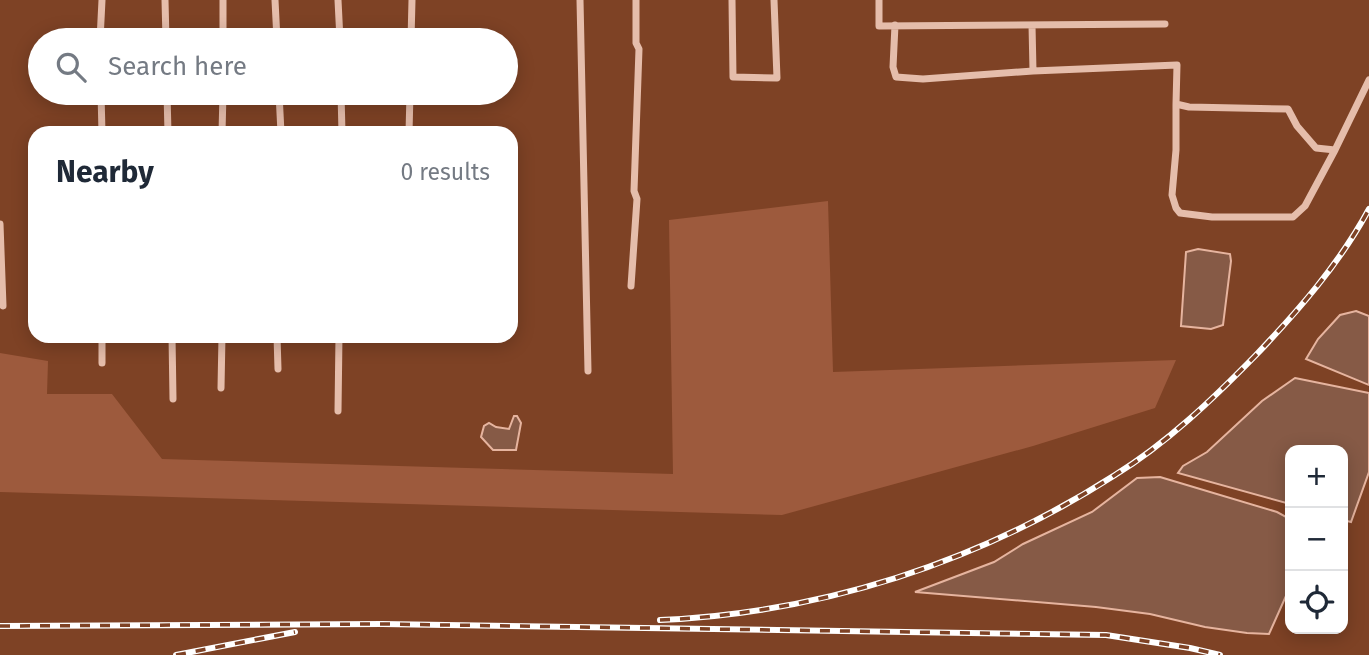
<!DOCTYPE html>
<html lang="en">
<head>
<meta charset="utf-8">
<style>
  body { margin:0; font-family:"Fira Sans",sans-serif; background:#f6f6f7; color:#1f2937 }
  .controls { position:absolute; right:21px; bottom:21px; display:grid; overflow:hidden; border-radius:14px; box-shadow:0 4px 18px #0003 }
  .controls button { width:63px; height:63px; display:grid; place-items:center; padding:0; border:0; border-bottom:2px solid #e0e1e3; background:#fff; color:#1f2937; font:35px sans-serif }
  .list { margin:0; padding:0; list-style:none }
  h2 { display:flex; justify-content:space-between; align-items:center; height:91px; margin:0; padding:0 28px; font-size:30px }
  h2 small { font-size:23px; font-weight:400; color:#747a83 }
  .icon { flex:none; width:38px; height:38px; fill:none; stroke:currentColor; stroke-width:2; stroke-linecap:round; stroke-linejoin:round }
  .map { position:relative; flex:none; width:1369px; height:655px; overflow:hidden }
  .search { position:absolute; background:#fff; box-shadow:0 4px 18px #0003; left:28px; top:28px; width:490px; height:77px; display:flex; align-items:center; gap:18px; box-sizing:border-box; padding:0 24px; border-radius:38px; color:#747a83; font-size:26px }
  .panel { position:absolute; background:#fff; box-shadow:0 4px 18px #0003; left:28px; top:126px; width:490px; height:217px; border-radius:21px }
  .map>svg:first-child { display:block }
</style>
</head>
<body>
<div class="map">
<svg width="1369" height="655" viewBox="0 0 1369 655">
  <rect width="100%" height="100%" fill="#7e4225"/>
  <path fill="#9d5a3d" d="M828 201 833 372 1176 360 1155 408 1033 446 782 515 0 492V353L48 361 47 394H112L162 459 673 474 669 220Z"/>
  <path fill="#865a46" stroke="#e6b49f" stroke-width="2" d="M1198 249 1230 254 1231 261 1223 325 1211 329 1181 326 1186 252Z
    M1356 311 1369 316V385L1306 359 1318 339 1340 315Z
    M1295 378 1369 393V472L1351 522 1343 520V450H1290V504L1178 473 1183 466 1207 452 1262 401Z
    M514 416H517L521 423 516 450H493L481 437 484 426 489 423 496 427 509 429Z
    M1160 477 1277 512 1290 519V587L1269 634 1247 633 1205 627 1150 614 1096 607 915 592 994 562 1023 544 1092 512 1137 478Z"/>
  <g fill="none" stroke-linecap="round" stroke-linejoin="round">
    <path stroke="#e5bdab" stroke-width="7" d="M165 0 166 40
      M275 0 277 40
      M338 0 340 40
      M580 0 588 371
      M732 0 733 77 777 78 774 0
      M879 0V26L1165 24
      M895 25 893 67 896 77 923 79 1033 71
      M1032 25 1033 71 1177 65 1176 104 1189 107 1288 109 1297 126 1316 148 1335 150 1369 80
      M100 40 102 0
      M223 40V0
      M411 40 412 0
      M101 93 102 133
      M167 93 168 133
      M279 93 281 133
      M341 93 342 133
      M1176 104V150L1172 195 1176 208 1180 213 1212 217H1293L1305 206 1335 150
      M222 133 223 93
      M409 133 410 93
      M0 224 3 306
      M631 286 637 199 634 191 639 49 636 43V0
      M172 336 173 399
      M277 336 278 369
      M102 363V336
      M221 388 222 336
      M338 411 339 336"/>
    <defs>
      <path id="rail" d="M660 620C822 613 979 562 1115 475 1167 443 1213 399 1256 355 1298 311 1340 263 1369 209
        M0 626 382 624 1106 635 1190 648 1220 655
        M176 655 295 632"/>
    </defs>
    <use href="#rail" stroke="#fff" stroke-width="6"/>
    <use href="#rail" stroke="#7e4225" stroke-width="3.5" stroke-dasharray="10" stroke-linecap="butt"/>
  </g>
</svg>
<div class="controls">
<button>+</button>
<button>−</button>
<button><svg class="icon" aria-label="locate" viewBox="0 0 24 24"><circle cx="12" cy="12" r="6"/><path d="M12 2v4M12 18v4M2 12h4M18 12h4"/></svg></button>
</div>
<div class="search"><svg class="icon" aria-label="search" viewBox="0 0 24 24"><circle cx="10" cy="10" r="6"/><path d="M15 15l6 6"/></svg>Search here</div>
<section class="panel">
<h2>Nearby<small>0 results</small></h2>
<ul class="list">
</ul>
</section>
</div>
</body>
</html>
